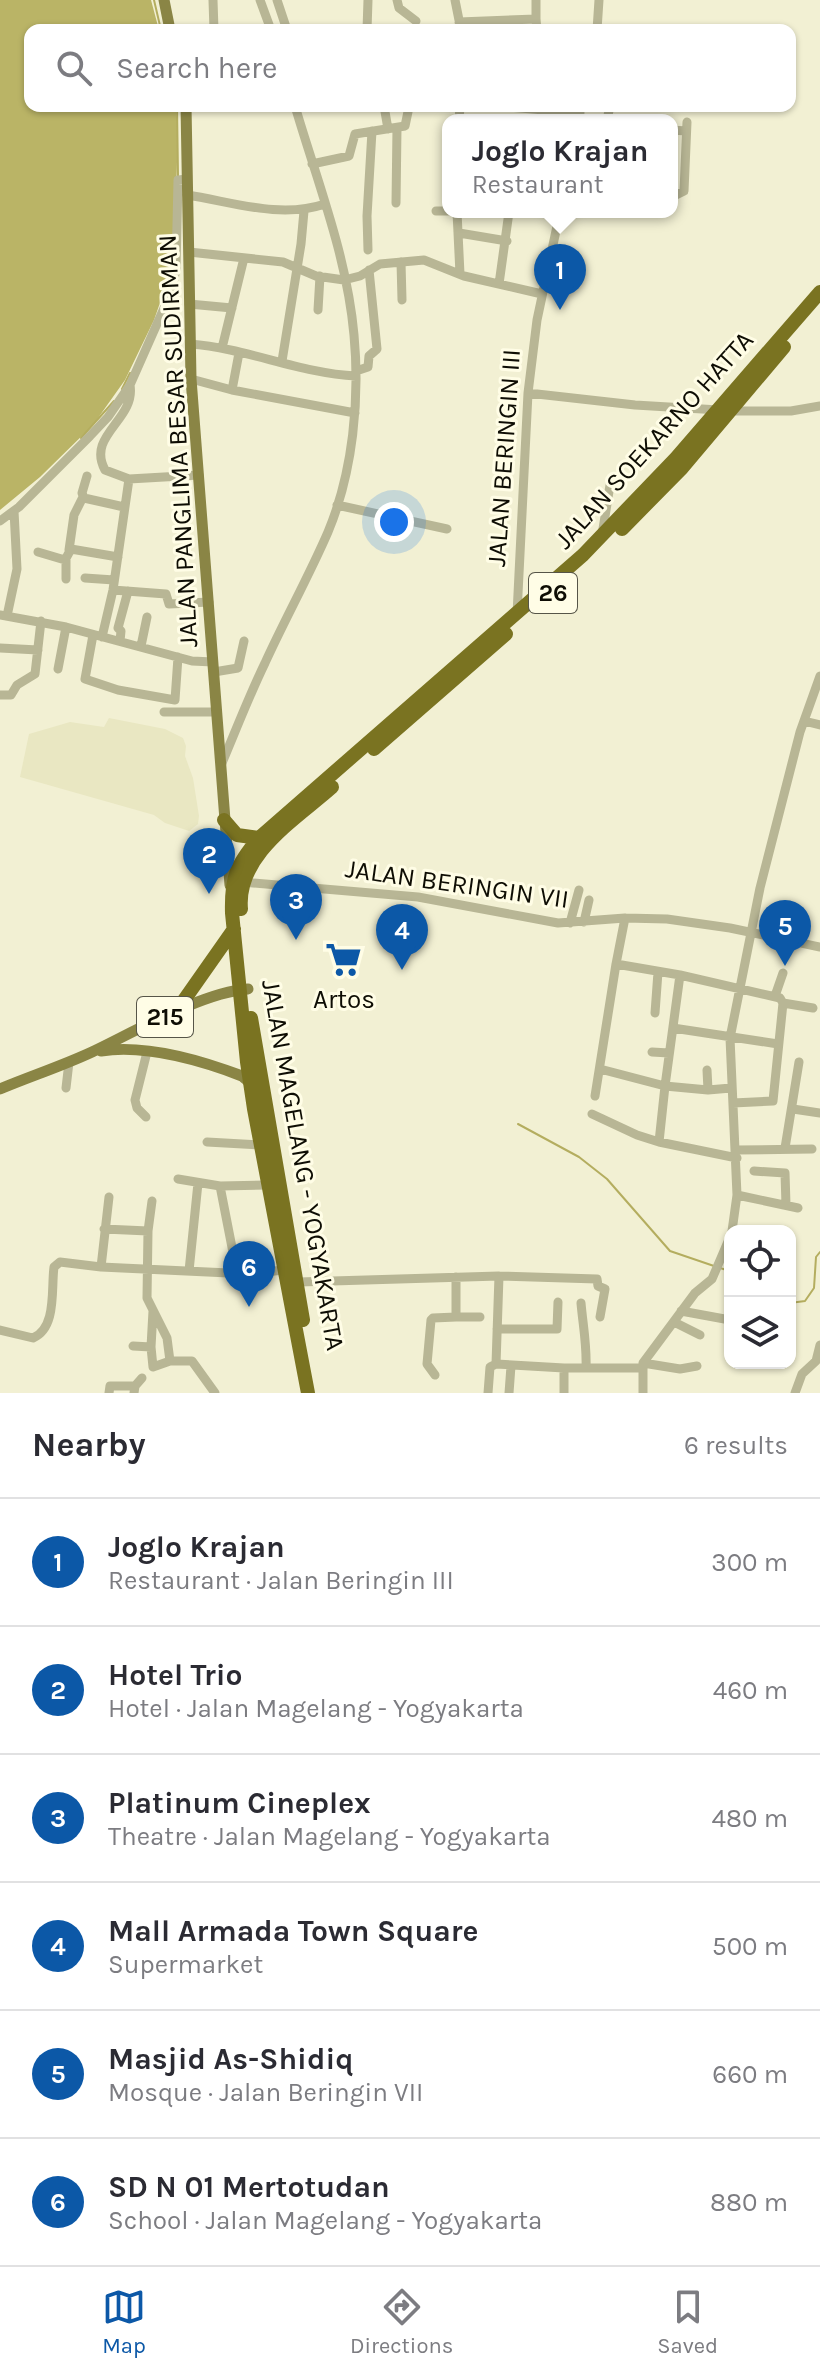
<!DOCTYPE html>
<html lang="en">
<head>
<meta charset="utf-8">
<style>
  body { margin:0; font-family:Karla,sans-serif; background:#f7f7f7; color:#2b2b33 }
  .controls { position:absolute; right:24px; bottom:24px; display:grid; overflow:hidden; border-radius:16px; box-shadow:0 2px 6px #0004 }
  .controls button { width:72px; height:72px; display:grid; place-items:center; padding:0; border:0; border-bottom:2px solid #e1e1e2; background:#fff; color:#2b2b33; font:40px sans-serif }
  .you { position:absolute; left:394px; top:522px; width:28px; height:28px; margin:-20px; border:6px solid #fff; border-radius:50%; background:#1a73e8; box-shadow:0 0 0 12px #1a73e833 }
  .badge { display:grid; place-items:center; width:52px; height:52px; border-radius:50%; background:#0c58a7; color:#fff; font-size:26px; font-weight:700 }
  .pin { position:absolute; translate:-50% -66px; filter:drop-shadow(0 2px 4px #0008) }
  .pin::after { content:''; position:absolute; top:42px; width:28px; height:24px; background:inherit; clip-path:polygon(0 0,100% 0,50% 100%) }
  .popup { position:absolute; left:442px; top:114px; width:236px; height:104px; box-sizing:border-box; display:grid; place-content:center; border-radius:16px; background:#fff; filter:drop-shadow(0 2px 6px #0005); font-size:26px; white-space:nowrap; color:#7c7c81 }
  .popup b { font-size:30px; color:#2b2b33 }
  .popup::after { content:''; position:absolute; left:50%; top:100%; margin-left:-16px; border:16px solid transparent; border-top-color:#fff }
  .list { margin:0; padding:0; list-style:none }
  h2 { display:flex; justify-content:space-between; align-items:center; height:104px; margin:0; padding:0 32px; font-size:34px }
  h2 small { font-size:26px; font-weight:400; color:#7c7c81 }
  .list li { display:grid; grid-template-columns:52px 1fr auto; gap:24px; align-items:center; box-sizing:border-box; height:128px; padding:0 32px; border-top:2px solid #e1e1e2 }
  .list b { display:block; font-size:30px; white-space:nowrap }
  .list p { margin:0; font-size:26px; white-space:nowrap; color:#7c7c81 }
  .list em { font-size:26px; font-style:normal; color:#7c7c81 }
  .icon { flex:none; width:44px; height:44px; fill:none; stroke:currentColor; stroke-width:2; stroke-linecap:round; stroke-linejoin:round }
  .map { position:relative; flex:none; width:820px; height:1393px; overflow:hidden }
  .search { position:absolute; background:#fff; box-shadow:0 2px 6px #0004; left:24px; right:24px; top:24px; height:88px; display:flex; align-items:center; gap:20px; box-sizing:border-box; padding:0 28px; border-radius:16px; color:#7c7c81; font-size:30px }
  .sheet { height:872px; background:#fff }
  nav { display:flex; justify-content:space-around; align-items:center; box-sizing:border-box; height:112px; border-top:2px solid #e1e1e2; background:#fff; font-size:22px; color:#7c7c81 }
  nav a { display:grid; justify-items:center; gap:4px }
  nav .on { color:#0c58a7 }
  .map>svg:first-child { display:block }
</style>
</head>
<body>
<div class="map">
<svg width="820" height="1393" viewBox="0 0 820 1393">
  <rect width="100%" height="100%" fill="#f2f0d3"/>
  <path fill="#e9e7c2" d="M109 718 165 729 183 738 186 746 185 756 193 778 199 816 198 824 189 831 165 823 154 815 20 777 29 734 70 722 104 727Z"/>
  <path fill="#bab466" d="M0 0H151L159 30H30V106H175L178 124 176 200 169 277 154 320 125 380 93 425 40 477 0 510Z"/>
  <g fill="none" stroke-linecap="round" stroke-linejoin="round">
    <path stroke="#b4ad5f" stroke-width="2" d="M154 0 161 30
      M177 106 178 176
      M122 389 130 373
      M81 438 114 401
      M518 1124 579 1157 607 1179 670 1251 714 1266
      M720 1268 730 1271
      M790 1303 805 1301 814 1288 816 1257 820 1252"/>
    <path stroke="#b8b695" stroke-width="9" d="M213 0 214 30
      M260 0 271 30
      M277 0 287 30
      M397 0 399 8 416 21
      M455 0 461 30
      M536 19V0
      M459 22 536 19 537 30
      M367 30 368 0
      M597 30 599 0
      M384 106 388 129
      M443 106 508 107 580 113
      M459 120 460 106
      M607 120 610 106
      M672 130 686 131
      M312 164 349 156 355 134 405 126 409 107 439 106
      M187 195C233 202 280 219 325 204
      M672 197 684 191 687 122
      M396 203 397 128
      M436 211H448
      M457 212 460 274
      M592 212H609
      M459 233 507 241
      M368 250 367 216 372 131
      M189 252 283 262 316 276 344 280 360 276 380 264 424 260 464 276 542 294
      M401 262 402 300
      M499 284 509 212
      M189 304 232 308
      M318 310 320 276
      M190 344C246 348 299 373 356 376
      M222 348 244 258
      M282 361 301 244 304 211
      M356 371 368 367 369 356 377 349 369 270
      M191 379 232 390 239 353
      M130 385C136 420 86 435 105 470L129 479 199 475
      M232 390 355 413
      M528 393 635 405 719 410
      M731 411H791L820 406
      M87 476 82 493 84 498 124 507
      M337 505 447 529
      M0 521 19 507 90 436 108 417 130 385 172 290 176 269 178 180 187 179
      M602 535 611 479
      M69 550 74 515 83 497
      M38 552 65 560 71 549 118 557
      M85 578 114 580
      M66 579V560
      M113 590 166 594 169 604 209 602
      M517 614 528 393 537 320 560 212
      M0 615 66 627 192 661 213 662
      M7 616 17 569 14 511
      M93 635 85 679 118 690 175 700 178 657
      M102 637 113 590 129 479
      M120 641 121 631 118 628 128 591
      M141 646 147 617
      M0 648 38 650
      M58 669 66 627
      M214 672 238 668 244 641
      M0 695H11L17 685 35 674 41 621
      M164 712H217
      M804 721 820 725
      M222 763C236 730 249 696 265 663 285 619 309 576 328 532 353 472 360 399 354 335 347 256 317 181 295 106
      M241 882 418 897 558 923 625 918 667 919 730 928 820 947
      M625 918 616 964 680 975
      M584 922 589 900
      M570 923 579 890
      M775 996 783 973
      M783 1003 813 1008
      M655 1013 658 972
      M673 1028 778 1044
      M652 1052 669 1053
      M600 1069 665 1086 680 975 780 998 783 1003 773 1101 733 1103
      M707 1070 708 1090 731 1088
      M66 1088 69 1062
      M595 1096 616 964
      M793 1109 820 1113
      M592 1114 637 1135 659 1142 737 1158
      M146 1117 137 1108 135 1100 147 1052
      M207 1142 260 1145
      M659 1142 665 1086 708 1090
      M785 1148 799 1062
      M736 1150 812 1149
      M754 1171 785 1173 786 1205
      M178 1179 220 1186 267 1185
      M220 1186 237 1273
      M737 1195 798 1208
      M152 1201 148 1231 147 1298 167 1338 170 1361
      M104 1229 148 1231
      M732 1231 737 1195 730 1038 760 888 800 732 820 676
      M101 1267 109 1197
      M189 1271 198 1183
      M499 1276 496 1364 564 1368H642
      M299 1282 499 1276 597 1279 598 1286 605 1289 600 1317
      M581 1303C583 1326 587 1345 586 1368
      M153 1311 151 1347 153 1367 170 1361H192L215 1393
      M681 1311 730 1320
      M456 1317H480
      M674 1322 700 1335
      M497 1329H557L558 1302
      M0 1330 33 1338C57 1328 51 1289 54 1267L60 1262 101 1267 250 1274 283 1270
      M133 1346 151 1347
      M643 1363 680 1369 697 1366
      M564 1368V1393
      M435 1375 427 1364 431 1320 433 1318 456 1317V1277
      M109 1393 110 1386H135
      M134 1393 135 1386 142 1378
      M488 1393 490 1367 496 1364
      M509 1393 511 1366
      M643 1393V1363L695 1293 712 1279 730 1237
      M795 1393 802 1374 816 1361 820 1345"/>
    <path stroke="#8a8545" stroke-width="11" d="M164 0 170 30
      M186 106 191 379 230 885
      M101 1051C147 1044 200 1060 242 1076L248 1081 251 1087
      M0 1089C31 1076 62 1066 92 1052 134 1032 203 992 248 989"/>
    <path stroke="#7a7321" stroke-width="14" d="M622 529 682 468 784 347
      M374 749 506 634
      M224 820 237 835 259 838
      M241 909C236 855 296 819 332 787
      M175 1013 234 929
      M251 1018 303 1320
      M308 1393 254 1109 247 1062 232 913C231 877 236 865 259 838L583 555 676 458 820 292"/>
  </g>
  <defs>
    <symbol id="supermarket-bare" viewBox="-9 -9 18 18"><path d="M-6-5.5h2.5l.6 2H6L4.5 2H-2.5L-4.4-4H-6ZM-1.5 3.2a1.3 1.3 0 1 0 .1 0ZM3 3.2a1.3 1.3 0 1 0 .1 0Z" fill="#0c58a7" stroke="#fffde6" stroke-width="2.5" paint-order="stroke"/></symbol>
  </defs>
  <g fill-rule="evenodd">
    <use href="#supermarket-bare" x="318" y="934" width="51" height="51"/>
  </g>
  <g text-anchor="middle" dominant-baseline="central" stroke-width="6" stroke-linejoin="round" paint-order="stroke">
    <g fill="#fffde6" stroke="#565548" stroke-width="2">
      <rect x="529" y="573" width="48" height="40" rx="6"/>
      <rect x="137" y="997" width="56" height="40" rx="6"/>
    </g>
    <g font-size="24" font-weight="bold" fill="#0e0d04">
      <text x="553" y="593">26</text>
      <text x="165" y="1017">215</text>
    </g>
    <g font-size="26" fill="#0e0d04" stroke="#fffde6">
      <text transform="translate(654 440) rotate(-48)">JALAN SOEKARNO HATTA</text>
      <text transform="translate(178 441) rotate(-93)">JALAN PANGLIMA BESAR SUDIRMAN</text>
      <text transform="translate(504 458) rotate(-86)">JALAN BERINGIN III</text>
      <text transform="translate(457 884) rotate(8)">JALAN BERINGIN VII</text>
      <text transform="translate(303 1165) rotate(80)">JALAN MAGELANG - YOGYAKARTA</text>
    </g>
    <g font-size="26" fill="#0e0d04" stroke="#fffde6">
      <text x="344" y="999">Artos</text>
    </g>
  </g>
</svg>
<div class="controls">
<button><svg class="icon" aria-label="locate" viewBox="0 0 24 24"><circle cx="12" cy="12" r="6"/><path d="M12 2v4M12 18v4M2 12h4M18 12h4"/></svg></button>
<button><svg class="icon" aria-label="layers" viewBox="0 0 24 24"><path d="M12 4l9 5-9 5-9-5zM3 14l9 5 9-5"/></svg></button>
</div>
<div class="you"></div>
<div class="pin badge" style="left:560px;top:310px">1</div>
<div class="popup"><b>Joglo Krajan</b>Restaurant</div>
<div class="pin badge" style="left:209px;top:894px">2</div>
<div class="pin badge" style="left:296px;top:940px">3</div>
<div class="pin badge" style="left:402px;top:970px">4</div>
<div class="pin badge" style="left:785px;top:966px">5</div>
<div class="pin badge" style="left:249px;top:1307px">6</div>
<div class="search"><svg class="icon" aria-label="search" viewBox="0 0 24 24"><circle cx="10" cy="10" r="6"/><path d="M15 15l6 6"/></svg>Search here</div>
</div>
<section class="sheet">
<h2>Nearby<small>6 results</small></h2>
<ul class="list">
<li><span class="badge">1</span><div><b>Joglo Krajan</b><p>Restaurant · Jalan Beringin III</p></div><em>300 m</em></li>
<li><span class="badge">2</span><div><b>Hotel Trio</b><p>Hotel · Jalan Magelang - Yogyakarta</p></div><em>460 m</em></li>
<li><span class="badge">3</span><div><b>Platinum Cineplex</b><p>Theatre · Jalan Magelang - Yogyakarta</p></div><em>480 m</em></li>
<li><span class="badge">4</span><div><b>Mall Armada Town Square</b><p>Supermarket</p></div><em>500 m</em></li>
<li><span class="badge">5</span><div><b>Masjid As-Shidiq</b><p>Mosque · Jalan Beringin VII</p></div><em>660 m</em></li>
<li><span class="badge">6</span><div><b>SD N 01 Mertotudan</b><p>School · Jalan Magelang - Yogyakarta</p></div><em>880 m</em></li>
</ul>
</section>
<nav>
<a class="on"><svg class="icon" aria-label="map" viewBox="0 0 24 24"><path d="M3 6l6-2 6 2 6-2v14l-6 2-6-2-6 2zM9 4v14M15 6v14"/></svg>Map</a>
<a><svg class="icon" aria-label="directions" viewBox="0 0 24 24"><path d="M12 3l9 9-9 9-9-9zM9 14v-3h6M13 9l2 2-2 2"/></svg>Directions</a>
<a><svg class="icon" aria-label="saved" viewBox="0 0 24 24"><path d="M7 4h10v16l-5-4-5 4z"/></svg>Saved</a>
</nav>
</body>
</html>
